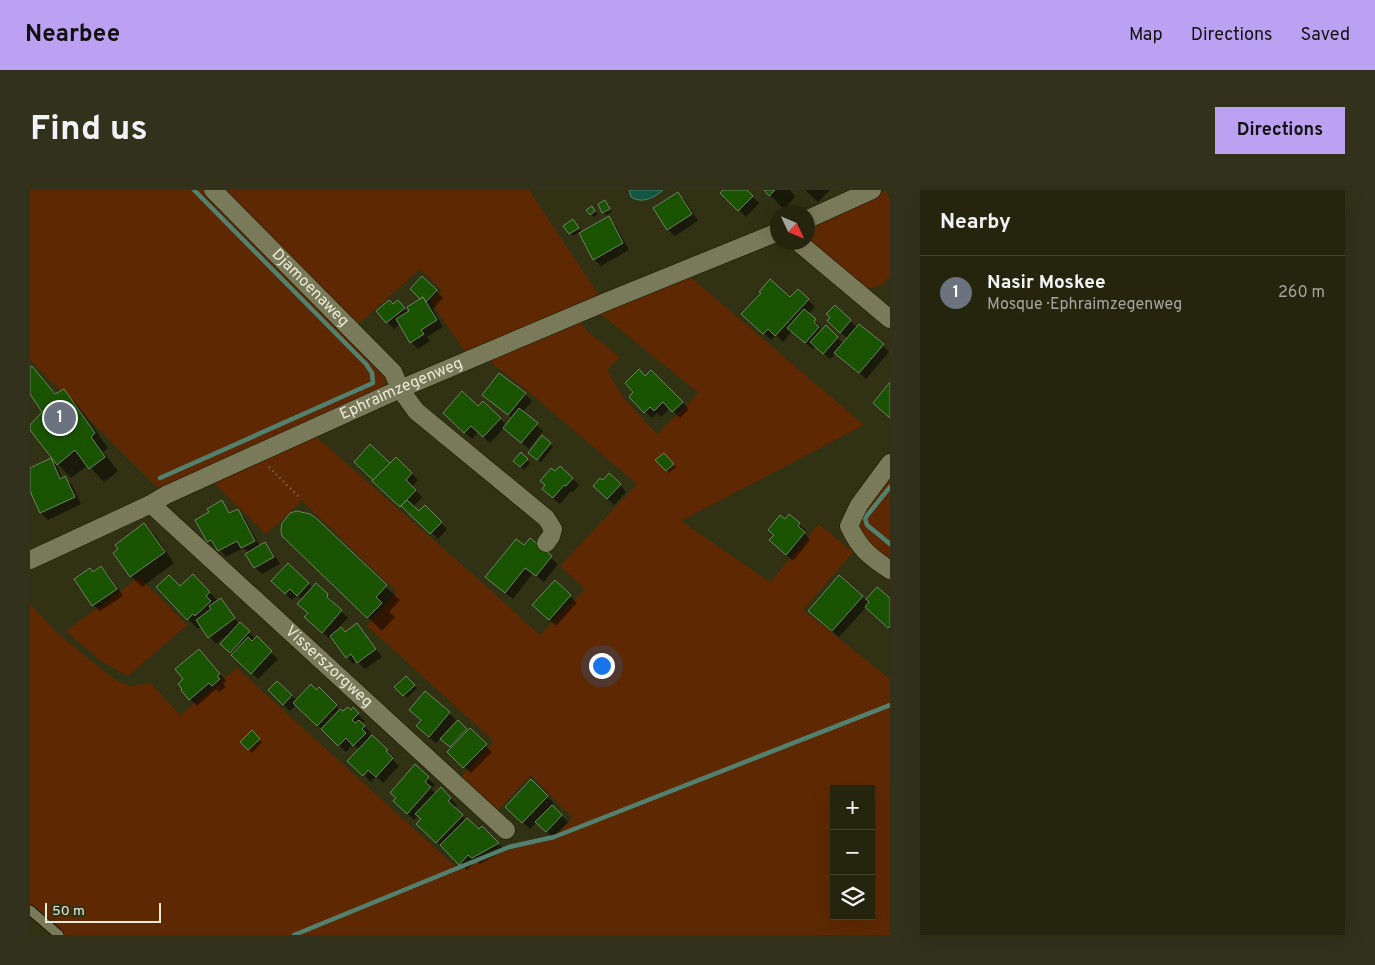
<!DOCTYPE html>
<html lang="en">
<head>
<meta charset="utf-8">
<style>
  body { margin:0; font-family:Overpass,sans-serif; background:#31311c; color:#f1f3f6 }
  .controls { position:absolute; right:15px; bottom:15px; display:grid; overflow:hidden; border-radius:0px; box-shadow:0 5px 20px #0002 }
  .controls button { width:45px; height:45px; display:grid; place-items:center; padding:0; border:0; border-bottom:1px solid #42422e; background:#25250e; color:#f1f3f6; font:25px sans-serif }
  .compass { position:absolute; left:740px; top:15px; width:45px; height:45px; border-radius:50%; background:#25250e; box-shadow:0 5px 20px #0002; rotate:134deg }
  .scale { position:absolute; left:15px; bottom:12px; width:116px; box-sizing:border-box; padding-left:5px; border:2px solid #e9ead9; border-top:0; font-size:14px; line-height:18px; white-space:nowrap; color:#e9ead9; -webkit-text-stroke:4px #313113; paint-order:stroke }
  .you { position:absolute; left:571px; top:475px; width:18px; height:18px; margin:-12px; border:4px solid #fff; border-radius:50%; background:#1a73e8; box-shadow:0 0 0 8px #1a73e833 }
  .badge { display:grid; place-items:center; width:32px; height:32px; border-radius:50%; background:#bca0f2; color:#fff; font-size:16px; font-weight:700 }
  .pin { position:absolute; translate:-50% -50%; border:2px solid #fff; box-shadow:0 1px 5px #0006 }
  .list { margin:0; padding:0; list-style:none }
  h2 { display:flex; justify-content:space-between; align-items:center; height:65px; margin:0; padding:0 20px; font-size:21px }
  h2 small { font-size:16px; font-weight:400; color:#a3a59e }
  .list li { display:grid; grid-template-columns:32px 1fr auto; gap:15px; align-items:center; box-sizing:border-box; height:75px; padding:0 20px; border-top:1px solid #42422e }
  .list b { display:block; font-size:19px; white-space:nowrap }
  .list p { margin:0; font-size:16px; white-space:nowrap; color:#a3a59e }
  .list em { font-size:16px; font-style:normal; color:#a3a59e }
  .icon { flex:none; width:28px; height:28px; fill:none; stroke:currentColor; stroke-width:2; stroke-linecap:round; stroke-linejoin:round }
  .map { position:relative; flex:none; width:860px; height:745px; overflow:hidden; border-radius:0px }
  header { display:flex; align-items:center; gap:30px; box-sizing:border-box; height:70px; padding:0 25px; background:#bca0f2; color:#111 }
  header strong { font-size:24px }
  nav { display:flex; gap:28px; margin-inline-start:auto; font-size:18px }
  .intro { display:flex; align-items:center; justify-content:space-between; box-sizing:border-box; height:120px; padding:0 30px }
  h1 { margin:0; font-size:35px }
  .button { padding:12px 22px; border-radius:0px; background:#bca0f2; color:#111; font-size:18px; font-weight:700 }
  main { display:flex; gap:30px; padding:0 30px }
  aside { flex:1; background:#25250e; border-radius:0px; box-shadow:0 5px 20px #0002 }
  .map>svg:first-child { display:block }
</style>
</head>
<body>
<header>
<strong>Nearbee</strong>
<nav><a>Map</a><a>Directions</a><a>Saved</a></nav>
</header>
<div class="intro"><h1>Find us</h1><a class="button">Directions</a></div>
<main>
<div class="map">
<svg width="860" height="745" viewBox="0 0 860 745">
  <rect width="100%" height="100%" fill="#313113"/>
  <path fill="#5e2902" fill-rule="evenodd" d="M0 0H175L356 185V194L354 197 130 300 0 170Z
    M194 0H499L569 105 436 163 401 112 412 100 390 79 326 136Z
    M856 1 860 9V86L852 95 836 100 778 50V34Z
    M658 85 834 235 651 331 740 392 789 334 823 362 773 420 860 489V745H21L0 726V414L27 443 84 489 99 496 120 493 150 525 207 478 427 678 479 657 524 647 543 628 501 585 464 624 428 590 464 551 337 436 367 402 272 311 236 344 182 291 284 245 447 388 510 445 555 399 530 376 607 294 500 203 457 169 550 130 556 140 590 167 577 180 594 209 627 244 669 203 567 121ZM804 599H841V726H804Z
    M860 282V373C814 331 827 326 860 282Z
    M109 387 157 435 98 486 71 471 36 441Z"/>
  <path fill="#125642" stroke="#52826f" d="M599 0H633C624 8 612 14 601 7Z"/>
  <path fill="#0007" d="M695 0H715L729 13 716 27 692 3Z
    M735 0H760L765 7 754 19Z
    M775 0H800L788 12Z
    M648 4 655 10 668 31 645 46 638 40 625 19Z
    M575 11 582 22 576 25 573 22Z
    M565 21 568 24 564 27 561 24Z
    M579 28 585 35 599 60 571 76 564 69 549 42 543 46 540 43 546 34 552 43Z
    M392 88 413 108 403 119 413 137 397 147 400 151 388 159 381 152 370 134 364 139 357 132 363 116 374 118 378 123 391 109Z
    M768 101 785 117 778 124 791 137 790 139 792 141 796 137 814 154 818 149 805 137V117L828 138 853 155 859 162 836 189 806 163 800 169 786 156 783 159 762 141 753 152 746 145 741 150 713 124 760 109Z
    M1 178 26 204 33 200 47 214 78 258 73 262 88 281 74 292 58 275 41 288 28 274 0 238 13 222 0 203V179Z
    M621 181 659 219 650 228 640 218 631 227 627 223 622 228 600 207Z
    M495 204 502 211 492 223 513 241 499 259 474 238 460 253 448 242 442 249 414 223 448 218 470 229 476 235 482 228 454 205Z
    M520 254 523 257 511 272 502 266Z
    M340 256 360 275 366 268 388 290 382 297 392 307 383 317 389 323 395 317 417 339 408 349 379 321 377 323 326 272Z
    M491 264 500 273 494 280 484 271Z
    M634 264 646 277 639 283 627 270Z
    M21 269 27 276 33 289 35 288 42 295 51 314 18 330 11 323 0 298V279Z
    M542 288 549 295 543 302 541 301 530 314 520 306Z
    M590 295 596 302 584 315 571 303Z
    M192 312 201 324 207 320 214 327 230 356 235 353 241 360 250 374 232 384 225 378 217 364 219 363 213 358 196 367 187 357 185 358 178 351 180 322Z
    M279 325 370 410 359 422 365 427 352 441 268 360Z
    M760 326 776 340 774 343 780 350 763 371 740 350Z
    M114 335 125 345 144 373 112 397 101 386 85 363Z
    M500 350 528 374 514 392 503 383 483 409 464 394Z
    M258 375 283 398 297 405 304 412 303 414 318 428 309 437 315 443 327 435 352 467 335 479 327 471 323 474 301 446 299 448 283 434 273 410 267 405 262 410 249 398Z
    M71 378 78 384 93 406 70 421 63 415V383Z
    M163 386 188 411 190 410 210 435 248 469 228 489 192 454 200 443 186 454 171 436 168 439 158 429 150 398Z
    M525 392 547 413 526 436 511 422Z
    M847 398 860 409V438L836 417 809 447 786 427 832 407 836 411Z
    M175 467 196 491 193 494 196 497 189 502 186 499 167 516 152 500Z
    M376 488 387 498 377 508 366 497Z
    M247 492 267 511 289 499 313 523 321 521 323 519 335 531 332 534 341 543 338 547 340 549 342 546 364 567 362 569 369 576 353 593 346 586 341 592 319 571 329 560 323 554 316 562 266 515 260 521 239 500Z
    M380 520 419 523 426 530 413 545 414 547 428 532 438 542 440 540 462 562 441 583 419 562 422 558 411 547 406 553 394 543 392 531Z
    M222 542 232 552 222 563 211 552Z
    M385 576 405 595 401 599 406 604 411 599 427 615 424 618 436 630 449 641 452 638 475 660 450 674 446 671 437 680 388 634 392 630 388 626 384 630 371 618Z
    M501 591 524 613 521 616 538 632 523 648 507 632 500 639 477 617Z"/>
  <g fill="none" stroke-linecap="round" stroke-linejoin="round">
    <path stroke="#52826f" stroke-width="4.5" d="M130 288 343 193 342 183 336 174 164 0
      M860 297 835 328 837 335 860 354
      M264 745 479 657 524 647 860 515"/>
  </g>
  <path fill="#195300" stroke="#6e8368" d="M693 0H717L723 6 708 21 690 3Z
    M734 0H745L739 6Z
    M648 2 662 24 637 40 623 18Z
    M575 10 580 19 572 23 568 14Z
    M562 16 565 21 560 25 556 20Z
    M579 26 593 53 563 70 549 43Z
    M543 29 549 38 539 44 533 36Z
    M392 86 407 100 396 112 393 107 390 109 380 99Z
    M740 89 760 107 768 99 779 109 745 146 738 139 733 144 711 124 731 103 729 102Z
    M393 107 407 130 391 140 394 144 380 153 366 129 379 121 377 117Z
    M359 110 363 114 368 110 375 118 356 133 346 121Z
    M805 115 821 130 810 143 797 131 800 127 796 124Z
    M774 119 786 129 784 132 789 137 775 153 757 138Z
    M829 134 854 154 829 183 804 163Z
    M796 135 808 147 793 164 780 152Z
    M2 176 25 204 34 199 65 243 61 247 75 267 59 279 45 260 27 275 0 240V235L12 222 0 204V177Z
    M609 179 615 186 621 180 653 212 642 222 633 212 624 221 620 217 614 223 599 207 603 202 595 193Z
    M469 183 496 203 478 225 452 205Z
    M860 192V228L843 213Z
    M432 201 448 216 453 211 471 228 453 247 441 236 434 243 413 223Z
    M489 218 508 233 491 253 473 238Z
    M512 245 521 253 507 270 498 263Z
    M340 254 360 273 343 290 324 272Z
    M491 262 498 269 490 277 483 271Z
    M634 263 644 274 636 281 625 270Z
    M366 267 382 283 376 290 386 300 370 317 342 291Z
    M21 268 30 289 35 286 45 307 10 323 0 301V278Z
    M530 276 543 288 536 296 534 295 523 308 512 299 515 295 510 291 521 278 525 281Z
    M579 283 591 294 577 309 563 296 570 288 573 290Z
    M192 310 199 323 208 319 225 351 211 358 207 351 188 361 181 350 177 352 165 330 179 322 177 319Z
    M377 310 389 321 395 315 412 332 400 344 371 316Z
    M267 321 280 324 286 328 357 395 346 407 352 413 337 428 252 346 251 340 252 333 260 323Z
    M759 324 770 333 768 336 775 342 756 365 739 350 744 345 738 340 750 325 755 329Z
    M114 333 135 362 100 387 83 363 88 359 85 355Z
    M500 348 522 366 506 386 495 378 475 403 455 387 486 349 494 355Z
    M235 352 244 367 224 378 215 364Z
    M258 373 279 393 267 406 260 399 255 404 241 391Z
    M71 376 87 399 62 416 44 389 60 378 63 382Z
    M163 384 180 402 176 406 181 411 165 426 163 424 157 430 126 397 139 385 150 396Z
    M809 385 833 406 802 441 778 421Z
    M525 390 541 405 519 430 502 415Z
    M286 393 298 404 297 407 312 420 292 443 274 427 278 423 267 414Z
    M847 397 860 408V436L858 438 835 417 839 412 836 409Z
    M191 408 205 428 178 448 166 430 181 419 179 416Z
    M210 432 220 441 200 463 190 454Z
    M327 433 346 459 327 473 321 464 316 468 300 446 311 437 315 442Z
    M227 446 242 461 221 484 201 465 218 447 222 451Z
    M169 459 190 484 187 486 190 489 182 496 179 493 159 510 151 500 152 499 148 494 153 489 145 479Z
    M376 486 385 495 373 506 364 497Z
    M247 491 262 505 253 515 238 500Z
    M281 494 286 500 289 497 307 515 287 536 263 513Z
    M395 501 420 522 399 547 386 536 391 530 379 520Z
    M318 517 321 520 323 517 329 523 322 530 325 533 329 530 335 536 332 539 336 543 323 556 316 548 308 556 291 539 310 519 313 521Z
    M428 530 437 539 420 557 410 549Z
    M440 538 457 554 433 578 417 562Z
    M222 540 230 549 218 560 210 552Z
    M342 545 358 560 356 561 363 568 346 587 338 580 333 586 317 571Z
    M385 574 399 587 395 592 401 597 377 624 363 611 366 608 360 603Z
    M501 589 518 606 492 633 475 617Z
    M411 597 421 608 418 611 433 625 406 653 386 634 391 629 385 624Z
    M522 615 532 625 516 642 505 632Z
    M437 628 449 639 452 636 469 653 442 668 438 665 429 675 410 655Z"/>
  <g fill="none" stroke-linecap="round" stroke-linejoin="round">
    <defs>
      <path id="lane" d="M0 720 29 745"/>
      <g id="street">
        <path id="s1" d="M183 0 363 182 370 199 386 221 516 328 523 339 521 346 516 353"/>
        <path d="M778 29 842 0"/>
        <path d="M768 52 860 129"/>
        <path d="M860 273 829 315 819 336C830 359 839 366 860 380"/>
        <path id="s2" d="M121 314 476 640"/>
        <path id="s3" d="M0 370 121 314 136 305 370 199 578 111 748 42"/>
      </g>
    </defs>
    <use href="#lane" stroke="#191800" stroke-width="11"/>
    <use href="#street" stroke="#191800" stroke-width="19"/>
    <path stroke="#77785f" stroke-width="2.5" stroke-dasharray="1 4" stroke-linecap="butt" d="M239 277 268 306"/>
    <use href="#lane" stroke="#797a59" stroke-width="9"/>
    <use href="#street" stroke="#797a59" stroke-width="18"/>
  </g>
  <g text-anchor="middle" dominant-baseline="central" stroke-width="4" stroke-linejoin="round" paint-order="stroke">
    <g font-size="16" fill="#e9ead9" stroke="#313113">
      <text stroke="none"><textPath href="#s1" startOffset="138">Djamoenaweg</textPath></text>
      <text stroke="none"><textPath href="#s3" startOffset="409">Ephraimzegenweg</textPath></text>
      <text stroke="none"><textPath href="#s2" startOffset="241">Visserszorgweg</textPath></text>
    </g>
  </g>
</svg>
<div class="controls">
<button>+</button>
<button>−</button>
<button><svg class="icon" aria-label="layers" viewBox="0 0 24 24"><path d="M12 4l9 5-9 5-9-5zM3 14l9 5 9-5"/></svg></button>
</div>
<svg class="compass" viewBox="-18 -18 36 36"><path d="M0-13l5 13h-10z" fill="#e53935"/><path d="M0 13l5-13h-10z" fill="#a3a59e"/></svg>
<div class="scale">50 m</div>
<div class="you"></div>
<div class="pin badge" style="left:30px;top:228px;background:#6b7280">1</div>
</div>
<aside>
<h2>Nearby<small></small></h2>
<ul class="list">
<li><span class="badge" style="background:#6b7280">1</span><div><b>Nasir Moskee</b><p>Mosque · Ephraimzegenweg</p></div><em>260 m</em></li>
</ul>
</aside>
</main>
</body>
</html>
